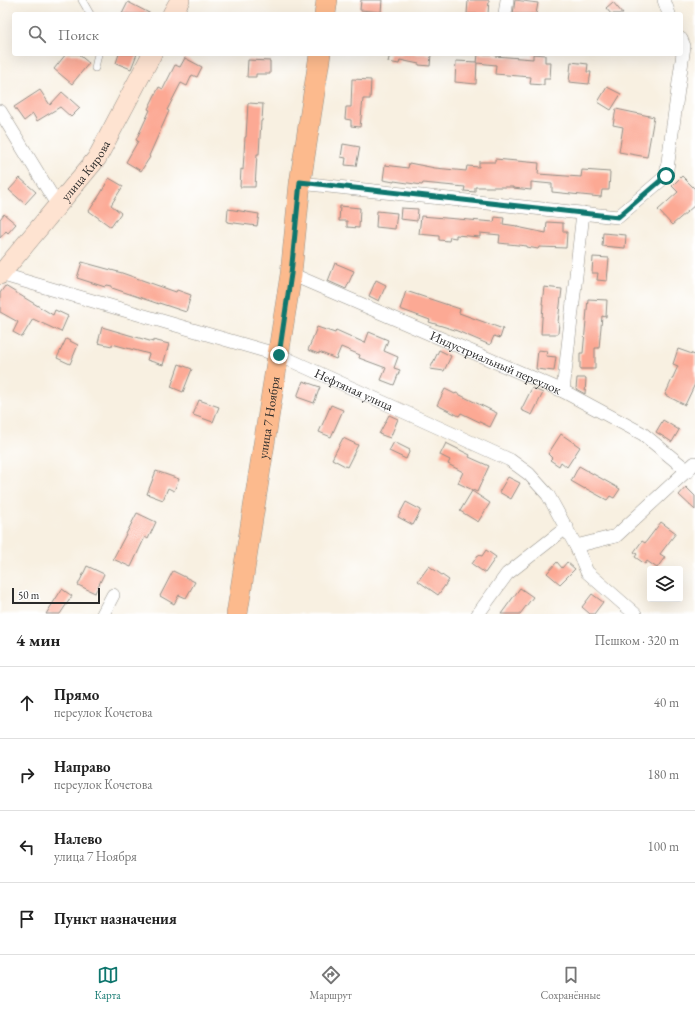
<!DOCTYPE html>
<html lang="ru">
<head>
<meta charset="utf-8">
<style>
  body { margin:0; font-family:"EB Garamond",serif; background:#f2f2f2; color:#222 }
  .controls { position:absolute; right:12px; bottom:12px; display:grid; overflow:hidden; border-radius:4px; box-shadow:0 4px 16px #0002 }
  .controls button { width:36px; height:36px; display:grid; place-items:center; padding:0; border:0; border-bottom:1px solid #e0e0e0; background:#fff; color:#222; font:20px sans-serif }
  .scale { position:absolute; left:12px; bottom:10px; width:88px; box-sizing:border-box; padding-left:4px; border:2px solid #2b2b2b; border-top:0; font-size:11px; line-height:14px; white-space:nowrap; color:#2b2b2b; -webkit-text-stroke:3px #fff; paint-order:stroke }
  .stop { position:absolute; width:12px; height:12px; margin:-9px; border:3px solid #0f766e; border-radius:50%; background:#fff }
  .stop.end { background:#0f766e; border-color:#fff; box-shadow:0 1px 4px #0008 }
  .list { margin:0; padding:0; list-style:none }
  h2 { display:flex; justify-content:space-between; align-items:center; height:52px; margin:0; padding:0 16px; font-size:17px }
  h2 small { font-size:13px; font-weight:400; color:#767676 }
  .list li { display:grid; grid-template-columns:26px 1fr auto; gap:12px; align-items:center; box-sizing:border-box; height:72px; padding:0 16px; border-top:1px solid #e0e0e0 }
  .list b { display:block; font-size:15px; white-space:nowrap }
  .list p { margin:0; font-size:13px; white-space:nowrap; color:#767676 }
  .list em { font-size:13px; font-style:normal; color:#767676 }
  .icon { flex:none; width:22px; height:22px; fill:none; stroke:currentColor; stroke-width:2; stroke-linecap:round; stroke-linejoin:round }
  .map { position:relative; flex:none; width:695px; height:614px; overflow:hidden }
  .search { position:absolute; background:#fff; box-shadow:0 4px 16px #0002; left:12px; right:12px; top:12px; height:44px; display:flex; align-items:center; gap:10px; box-sizing:border-box; padding:0 14px; border-radius:4px; color:#767676; font-size:15px }
  .sheet { height:340px; background:#fff }
  nav { display:flex; justify-content:space-around; align-items:center; box-sizing:border-box; height:56px; border-top:1px solid #e0e0e0; background:#fff; font-size:11px; color:#767676 }
  nav a { display:grid; justify-items:center; gap:2px }
  nav .on { color:#0f766e }
  .map>svg:first-child { display:block }
</style>
</head>
<body>
<div class="map">
<svg width="695" height="614" viewBox="0 0 695 614">
  <rect width="100%" height="100%" fill="#fff"/>
  <filter id="ink" filterUnits="userSpaceOnUse"><feTurbulence type="fractalNoise" baseFrequency=".025" numOctaves="2"/><feDisplacementMap in="SourceGraphic" scale="8" xChannelSelector="R" yChannelSelector="G"/><feConvolveMatrix kernelMatrix="1 2 1 2 8 2 1 2 1" color-interpolation-filters="sRGB"/></filter>
  <filter id="wash" filterUnits="userSpaceOnUse"><feTurbulence type="fractalNoise" baseFrequency=".012" numOctaves="4" result="noise"/><feDisplacementMap in="SourceGraphic" scale="16" xChannelSelector="R" yChannelSelector="G"/><feGaussianBlur stdDeviation="0.9" result="paint"/><feColorMatrix in="noise" values="0 0 0 0 0 0 0 0 0 0 0 0 0 0 0 0 0 1.4 0 .05"/><feComposite in="paint" operator="in"/></filter>
  <g filter="url(#wash)">
    <rect width="100%" height="100%" fill="#f8f0e1"/>
    <g id="blocks">
      <path fill="#fca994" d="M361 0H382L381 12 360 10Z
        M468 0H489L488 14H467Z
        M515 0 538 3 536 14H513Z
        M128 2 151 14H122Z
        M613 2 623 14H611L606 8Z
        M66 54H78L89 63 72 84 54 69Z
        M119 54H137L131 69 116 63Z
        M390 54H431L430 66 419 65V64L400 60 399 64 388 62Z
        M478 54H495V56L533 59V54L545 55V62H551L550 79H544V85L530 84 531 77 495 74 496 65 477 63Z
        M185 58 202 67 197 77 192 75 187 86 181 83 167 110 169 111 149 156 150 157 141 171 126 162 138 141 136 140 150 110 148 109 159 87 163 89 175 65 180 67Z
        M248 60 270 61V74H256V77H247Z
        M456 61 477 62 476 84 455 82Z
        M571 62 588 64 587 72H591L589 84 569 82Z
        M352 79 371 80 370 99H363L360 127 351 126V120L345 119 346 107H351Z
        M607 87 621 94 611 110 598 102Z
        M40 90 50 105 62 92 80 108 71 117 60 107 37 121 33 114 24 121 14 107Z
        M248 103 263 104 262 121H261L259 154H257L255 187H240L241 169 243 170 245 137H246Z
        M616 109 654 117 647 157 619 152 623 127 613 125Z
        M343 144 360 147 356 166 345 165 346 158 341 157Z
        M495 159 539 163 538 174 581 177 582 170 610 172 609 190H602L601 197 552 192V184L531 182V190L513 188V187H475V192L464 191 465 187 423 183 422 185 394 181V182L383 180 385 165 408 168 409 163 435 168 466 171 467 166 479 167V162H495Z
        M682 176 695 189V205L672 225 658 210 678 192 672 186Z
        M20 178 36 192 25 204 9 190Z
        M109 178 123 186 111 205 121 213 111 227 89 211 101 193Z
        M340 206 360 208 359 228 347 227V221H339Z
        M401 208 418 209 417 221 400 219Z
        M228 209 259 214 257 226 227 222Z
        M377 211 397 213 395 229 376 227Z
        M4 214 16 224 8 233 6 231 0 238V219Z
        M421 216 494 222 495 217 504 218 503 224 517 226V227L546 233 547 222 563 223V232H567L566 248 539 247 538 249 527 247V246L499 243 500 235 480 233V237L456 235V238L450 237 449 241 439 240V236L419 234Z
        M603 233 626 235 625 248 602 246Z
        M593 257 609 258 607 281 597 280 598 273H592Z
        M82 262 122 273 176 292 177 290 191 295 186 312 159 303V304L112 288V286L107 285 105 287 77 278Z
        M335 263 354 271 346 289 328 281Z
        M376 280 386 285 379 301 369 296Z
        M5 286 53 315 55 310 68 316 61 332 33 319 22 337 13 332 18 322 0 312V293Z
        M544 287 562 289 558 322 559 323 558 334H541L543 304H542Z
        M406 291 460 309 459 313 503 329 500 338 494 336 490 345 455 330 429 322 430 320 400 309Z
        M588 299 607 300 606 317 602 316 599 348H595V369H580V353H583Z
        M102 327 153 342V340L169 344 163 365 147 360 149 354 112 344V346L98 343Z
        M317 327 335 333 336 330 365 343 369 332 388 340 384 351 398 357 394 368 400 370 394 385 381 380 386 368 359 358 360 355 341 347 336 359 319 352V354L308 350Z
        M66 339 78 345 70 364 57 358Z
        M678 349 695 355V384L685 405 665 395 678 366 673 364Z
        M439 350 451 356 444 371 430 369Z
        M538 350 547 351 546 356 556 357 554 371 536 369Z
        M179 364 192 369 183 392 171 387Z
        M577 378H586L585 394 576 389Z
        M303 381 320 387 314 403 297 397Z
        M532 388 543 393 532 415 521 410Z
        M445 389 455 394 456 393 497 413 490 427 461 413 459 416 437 405Z
        M199 400 219 407 213 422 193 415Z
        M331 405 343 410 331 437 319 432Z
        M389 415 398 419 390 438 379 434Z
        M663 420 679 430 672 442 656 432Z
        M561 434 580 447 567 467 561 462 559 466 550 460 552 458 548 454Z
        M343 438 358 445 347 467 332 459Z
        M394 442 410 450 406 459 389 451Z
        M446 443 470 455 469 457 489 466 477 492 458 483 463 472 448 464 450 460 440 455Z
        M579 466 620 489 614 498 610 496 607 500 585 488V489L571 481Z
        M156 471 179 479 174 491 168 488 163 500 147 494Z
        M508 477 520 483 511 499 499 492Z
        M686 487 695 496V510L679 495Z
        M472 491 490 503 478 522 460 511Z
        M406 502 421 510 413 525 398 517Z
        M137 513 156 522 148 539 145 537 131 567 113 559Z
        M661 522 676 533 660 554 665 557 657 568 647 561 645 564 635 557 637 554 634 552 642 541 645 543Z
        M486 550 496 557 485 573 472 564 478 555 482 556Z
        M557 562 562 568 567 562 575 569 560 584 547 573Z
        M87 566 104 574 95 593 78 585Z
        M429 566 449 580 438 595 418 581Z
        M173 571 195 582 186 598 179 595 174 604 160 596Z
        M520 588 533 597 520 614H501Z
        M62 589 72 596 60 614H46Z
        M592 594 603 602 594 614H590L582 607Z"/>
    </g>
  </g>
  <g filter="url(#ink)">
    <use href="#blocks" fill-opacity="0" stroke="#928e86" stroke-width="1"/>
    <g fill="none" stroke-linecap="round" stroke-linejoin="round">
      <defs>
        <path id="lane" d="M82 0 90 14
          M95 68 98 54"/>
        <g id="street">
          <path d="M664 0 669 14"/>
          <path d="M505 14 507 0"/>
          <path d="M0 111 58 206"/>
          <path d="M300 183 618 217 666 176 684 46 681 39"/>
          <path id="s1" d="M0 274 279 355 510 460 529 474 548 495 576 546 587 572 635 614"/>
          <path id="s2" d="M291 274 563 391 643 434 688 471"/>
          <path d="M563 391 583 213"/>
          <path d="M576 546 616 536 695 463"/>
          <path d="M103 614 113 595"/>
          <path d="M478 614 507 574 567 527"/>
        </g>
        <g id="secondary">
          <path d="M172 14 180 0"/>
          <path id="s3" d="M0 275 97 158 152 54"/>
        </g>
        <g id="primary">
          <path d="M325 14 327 0"/>
          <path id="s4" d="M237 614 291 274 300 183 320 54"/>
        </g>
      </defs>
      <use href="#lane" stroke="#928e86" stroke-width="8"/>
      <use href="#street" stroke="#928e86" stroke-width="14"/>
      <use href="#secondary" stroke="#928e86" stroke-width="20"/>
      <use href="#primary" stroke="#928e86" stroke-width="22"/>
      <use href="#lane" stroke="#fff" stroke-width="7"/>
      <use href="#street" stroke="#fff" stroke-width="13"/>
      <use href="#secondary" stroke="#fee3d1" stroke-width="19"/>
      <use href="#primary" stroke="#fcba8d" stroke-width="21"/>
    </g>
  </g>
  <g fill="none" stroke-linecap="round" stroke-linejoin="round" filter="url(#ink)">
    <path stroke="#0f766e" stroke-width="5" d="M279 355 291 274 300 182 618 217 666 176"/>
  </g>
  <g text-anchor="middle" dominant-baseline="central" stroke-width="3" stroke-linejoin="round" paint-order="stroke">
    <g font-size="13" fill="#2b2b2b" stroke="#fff">
      <text stroke="none"><textPath href="#s3" startOffset="135">улица Кирова</textPath></text>
      <text stroke="none"><textPath href="#s2" startOffset="223">Индустриальный переулок</textPath></text>
      <text stroke="none"><textPath href="#s1" startOffset="373">Нефтяная улица</textPath></text>
      <text stroke="none"><textPath href="#s4" startOffset="199">улица 7 Ноября</textPath></text>
    </g>
  </g>
</svg>
<div class="controls">
<button><svg class="icon" aria-label="layers" viewBox="0 0 24 24"><path d="M12 4l9 5-9 5-9-5zM3 14l9 5 9-5"/></svg></button>
</div>
<div class="scale">50 m</div>
<div class="stop" style="left:666px;top:176px"></div>
<div class="stop end" style="left:279px;top:355px"></div>
<div class="search"><svg class="icon" aria-label="search" viewBox="0 0 24 24"><circle cx="10" cy="10" r="6"/><path d="M15 15l6 6"/></svg>Поиск</div>
</div>
<section class="sheet">
<h2>4 мин<small>Пешком · 320 m</small></h2>
<ul class="list">
<li><svg class="icon" aria-label="ahead" viewBox="0 0 24 24"><path d="M12 20V5M6 11l6-6 6 6"/></svg><div><b>Прямо</b><p>переулок Кочетова</p></div><em>40 m</em></li>
<li><svg class="icon" aria-label="right" viewBox="0 0 24 24"><path d="M7 20v-9h11M14 6l5 5-5 5"/></svg><div><b>Направо</b><p>переулок Кочетова</p></div><em>180 m</em></li>
<li><svg class="icon" aria-label="left" viewBox="0 0 24 24"><path d="M17 20v-9H6M10 6l-5 5 5 5"/></svg><div><b>Налево</b><p>улица 7 Ноября</p></div><em>100 m</em></li>
<li><svg class="icon" aria-label="arrive" viewBox="0 0 24 24"><path d="M6 21V4h12l-3 4 3 4H6"/></svg><div><b>Пункт назначения</b></div></li>
</ul>
</section>
<nav>
<a class="on"><svg class="icon" aria-label="map" viewBox="0 0 24 24"><path d="M3 6l6-2 6 2 6-2v14l-6 2-6-2-6 2zM9 4v14M15 6v14"/></svg>Карта</a>
<a><svg class="icon" aria-label="directions" viewBox="0 0 24 24"><path d="M12 3l9 9-9 9-9-9zM9 14v-3h6M13 9l2 2-2 2"/></svg>Маршрут</a>
<a><svg class="icon" aria-label="saved" viewBox="0 0 24 24"><path d="M7 4h10v16l-5-4-5 4z"/></svg>Сохранённые</a>
</nav>
</body>
</html>
